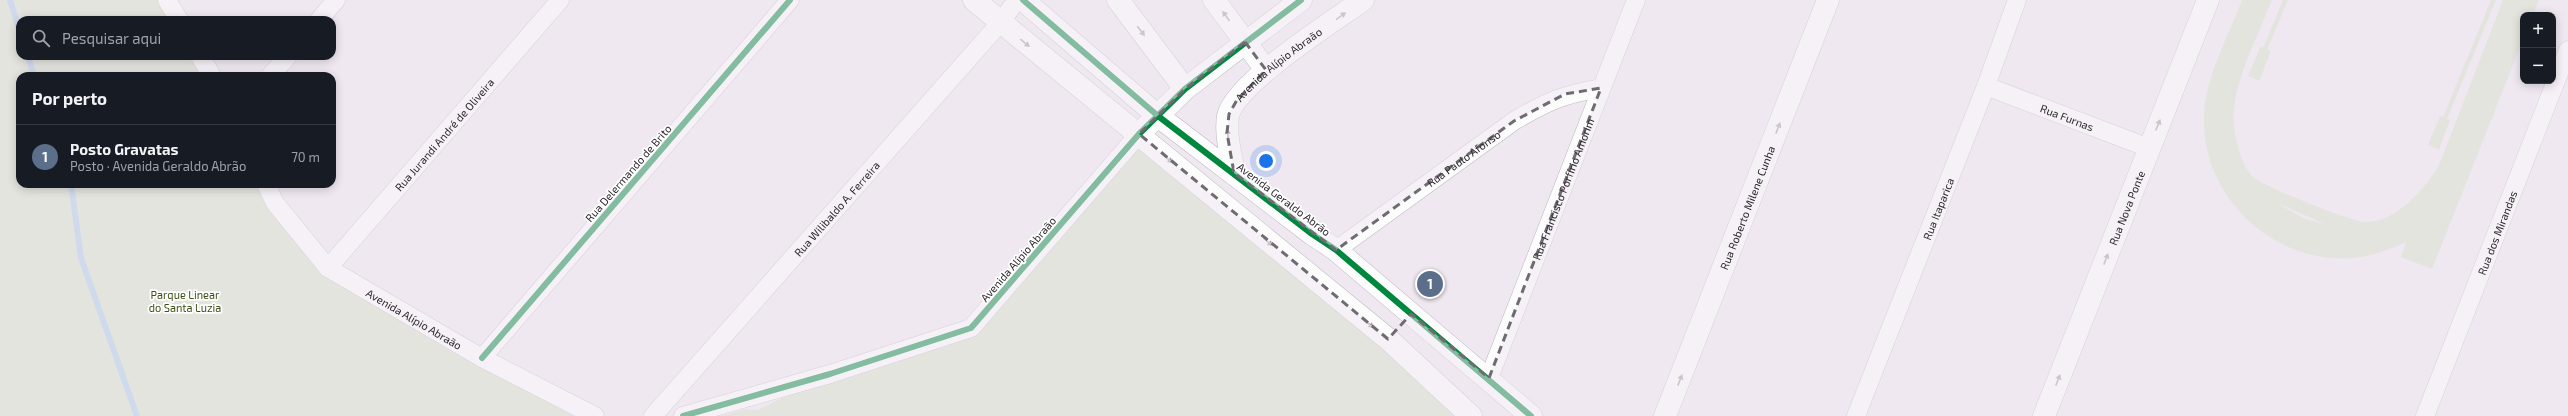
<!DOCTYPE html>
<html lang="pt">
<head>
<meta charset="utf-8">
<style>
  body { margin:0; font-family:"Exo 2",sans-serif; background:#20242c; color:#f1f3f6 }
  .controls { position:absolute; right:12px; top:12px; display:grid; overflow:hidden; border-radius:8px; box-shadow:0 2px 10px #0003 }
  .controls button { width:36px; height:36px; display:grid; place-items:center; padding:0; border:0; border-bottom:1px solid #363941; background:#171b24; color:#f1f3f6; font:20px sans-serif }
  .you { position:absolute; left:1266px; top:161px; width:14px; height:14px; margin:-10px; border:3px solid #fff; border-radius:50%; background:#1a73e8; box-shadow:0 0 0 6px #1a73e833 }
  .badge { display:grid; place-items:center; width:26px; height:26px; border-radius:50%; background:#7c3aed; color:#fff; font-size:13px; font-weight:700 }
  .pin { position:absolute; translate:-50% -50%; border:2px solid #fff; box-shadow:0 1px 4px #0006 }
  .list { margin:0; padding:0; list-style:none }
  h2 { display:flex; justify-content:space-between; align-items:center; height:52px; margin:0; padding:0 16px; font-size:17px }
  h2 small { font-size:13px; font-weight:400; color:#9ea1a6 }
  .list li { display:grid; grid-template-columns:26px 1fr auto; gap:12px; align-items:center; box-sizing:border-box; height:64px; padding:0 16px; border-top:1px solid #363941 }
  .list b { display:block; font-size:15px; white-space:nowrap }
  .list p { margin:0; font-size:13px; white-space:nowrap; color:#9ea1a6 }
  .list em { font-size:13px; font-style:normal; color:#9ea1a6 }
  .icon { flex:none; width:22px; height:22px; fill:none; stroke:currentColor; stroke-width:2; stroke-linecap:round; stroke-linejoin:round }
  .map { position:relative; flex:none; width:2568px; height:416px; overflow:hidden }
  .search { position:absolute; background:#171b24; box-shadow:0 2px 10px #0003; left:16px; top:16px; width:320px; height:44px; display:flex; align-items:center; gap:10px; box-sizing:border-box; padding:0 14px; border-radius:12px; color:#9ea1a6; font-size:15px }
  .panel { position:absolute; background:#171b24; box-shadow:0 2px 10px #0003; left:16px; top:72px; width:320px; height:116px; border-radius:12px }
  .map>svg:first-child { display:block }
</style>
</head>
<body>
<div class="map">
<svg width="2568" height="416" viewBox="0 0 2568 416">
  <rect width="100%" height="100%" fill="#efe8f1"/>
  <path fill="#d8e1c9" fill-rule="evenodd" d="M0 0H167L179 20H20V56H200L212 76H20V184H266L328 268 595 416H0Z
    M2242 0H2272C2258 37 2230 87 2234 126 2236 142 2241 163 2251 175 2259 185 2351 222 2365 222 2395 223 2425 189 2439 165L2503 0H2539L2533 15H2523V40L2432 269 2401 257 2406 242C2389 250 2372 256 2354 258 2273 265 2200 196 2204 115 2206 75 2228 37 2242 0ZM2277 203 2325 224 2305 219Z
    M2283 0H2288L2267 50 2271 51 2259 81 2248 76 2260 47 2263 48Z
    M2491 0H2496L2447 119 2450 120 2439 150 2428 145 2440 116 2443 117Z
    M1139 134 1463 416H721L746 409 758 410 830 374 971 328Z"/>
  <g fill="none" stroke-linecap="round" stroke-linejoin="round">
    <path stroke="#aacbe9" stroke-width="6" d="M10 0 20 32
      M28 56 34 76
      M71 184 81 258 137 416"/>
    <defs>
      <g id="street">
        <path d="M167 0 179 20"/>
        <path d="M319 20 336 0"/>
        <path d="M200 56 212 76"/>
        <path d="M270 76 288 56"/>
        <path id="s1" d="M1986 86 2149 148"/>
        <path id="s2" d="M266 184 275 203 328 268 482 358 595 416"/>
        <path id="s3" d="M1336 250 1514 121C1548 101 1562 95 1601 88"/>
        <path id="s4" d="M328 268 560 0"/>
        <path d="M482 358 790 0"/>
        <path id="s5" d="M1489 378 1636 0"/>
        <path id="s6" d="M653 416 1000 23 1017 0"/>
        <path d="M683 416 830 374 971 328 1139 134"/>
        <path id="s7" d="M1856 416 1986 86 2017 0"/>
        <path id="s8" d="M2425 416 2568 50"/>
      </g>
      <g id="secondary">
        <path d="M974 0 1388 339 1471 416"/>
        <path d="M1023 0 1158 116 1312 234 1336 250 1531 416"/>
        <path d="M1118 0 1185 89"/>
        <path d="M1214 0 1266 70"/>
        <path d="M1147 126 1185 89 1301 0"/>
        <path id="s9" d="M1234 173C1231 154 1225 135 1228 116 1235 83 1334 21 1363 0"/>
        <path id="s10" d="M1665 416 1828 0"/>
        <path id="s11" d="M2044 416 2208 0"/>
      </g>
    </defs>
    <use href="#street" stroke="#bcb6be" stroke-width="19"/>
    <use href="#secondary" stroke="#bcb6be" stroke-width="23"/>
    <use href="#street" stroke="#fdfcfd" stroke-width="18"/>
    <use href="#secondary" stroke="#fdfcfd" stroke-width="22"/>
    <defs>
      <path id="cycleway" d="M1023 0 1158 116 1312 234 1336 250 1531 416
        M482 358 790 0
        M683 416 830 374 971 328 1139 134 1185 89 1301 0"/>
    </defs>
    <use href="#cycleway" stroke="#fff" stroke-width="8"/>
    <use href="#cycleway" stroke="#00873e" stroke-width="6"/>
  </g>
  <defs><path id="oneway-solid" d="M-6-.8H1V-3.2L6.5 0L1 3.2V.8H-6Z"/></defs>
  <g fill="#9f9da0">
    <use href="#oneway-solid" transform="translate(1226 16) rotate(-126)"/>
    <use href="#oneway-solid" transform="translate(1341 16) rotate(-36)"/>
    <use href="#oneway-solid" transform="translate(1141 31) rotate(53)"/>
    <use href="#oneway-solid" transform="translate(1025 43) rotate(39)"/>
    <use href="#oneway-solid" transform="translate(2158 125) rotate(-68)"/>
    <use href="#oneway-solid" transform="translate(1778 128) rotate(-69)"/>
    <use href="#oneway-solid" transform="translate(1228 135) rotate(-95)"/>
    <use href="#oneway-solid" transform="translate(1168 159) rotate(40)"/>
    <use href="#oneway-solid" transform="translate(1268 242) rotate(40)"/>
    <use href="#oneway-solid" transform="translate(2106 259) rotate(-69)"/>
    <use href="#oneway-solid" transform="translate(1369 324) rotate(39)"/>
    <use href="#oneway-solid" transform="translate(1680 380) rotate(-69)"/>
    <use href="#oneway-solid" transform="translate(2058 380) rotate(-69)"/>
  </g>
  <path d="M0 0H2568V416H0ZM1245 42 1266 70 1237 100 1229 114 1227 133 1234 173 1336 250 1514 121 1565 94 1601 88 1489 378 1411 314 1388 339 1139 134 1185 89Z" fill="#efe8f1" fill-opacity=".55" fill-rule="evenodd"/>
  <path fill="none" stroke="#706b72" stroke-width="3" stroke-dasharray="8 5" stroke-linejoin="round" d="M1245 42 1266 70 1237 100 1229 114 1227 133 1234 173 1336 250 1514 121 1565 94 1601 88 1489 378 1411 314 1388 339 1139 134 1185 89Z"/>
  <g text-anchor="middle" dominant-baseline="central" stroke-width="3.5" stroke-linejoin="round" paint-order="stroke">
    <g font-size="11" fill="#2c282e" stroke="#fff">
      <text stroke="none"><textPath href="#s9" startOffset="131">Avenida Alípio Abraão</textPath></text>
      <text stroke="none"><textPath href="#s1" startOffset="87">Rua Furnas</textPath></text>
      <text stroke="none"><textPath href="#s4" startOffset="177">Rua Jurandi André de Oliveira</textPath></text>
      <text stroke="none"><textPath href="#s3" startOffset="157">Rua Paulo Afonso</textPath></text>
      <text transform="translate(628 173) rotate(-49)">Rua Delermando de Brito</text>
      <text stroke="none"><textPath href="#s5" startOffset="203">Rua Francisco Porfírio Amorim</textPath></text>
      <text transform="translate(1284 199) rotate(37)">Avenida Geraldo Abrão</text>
      <text stroke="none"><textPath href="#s10" startOffset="224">Rua Roberto Milene Cunha</textPath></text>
      <text stroke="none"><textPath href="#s11" startOffset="224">Rua Nova Ponte</textPath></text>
      <text stroke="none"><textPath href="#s6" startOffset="277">Rua Wilibaldo A. Ferreira</textPath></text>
      <text stroke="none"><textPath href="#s7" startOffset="223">Rua Itaparica</textPath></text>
      <text stroke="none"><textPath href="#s8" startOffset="197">Rua dos Mirandas</textPath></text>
      <text transform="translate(1018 259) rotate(-49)">Avenida Alípio Abraão</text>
      <text stroke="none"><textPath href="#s2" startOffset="205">Avenida Alípio Abraão</textPath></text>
    </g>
    <g font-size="11" fill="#3c5015" stroke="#fff">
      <text x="185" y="294">Parque Linear<tspan x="185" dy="13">do Santa Luzia</tspan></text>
    </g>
  </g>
</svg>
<div class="controls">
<button>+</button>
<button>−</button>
</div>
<div class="you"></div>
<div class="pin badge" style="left:1430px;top:284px;background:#5c6f8a">1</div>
<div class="search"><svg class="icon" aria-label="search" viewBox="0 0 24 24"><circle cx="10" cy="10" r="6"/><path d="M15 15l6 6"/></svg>Pesquisar aqui</div>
<section class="panel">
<h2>Por perto<small></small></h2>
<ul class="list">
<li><span class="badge" style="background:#5c6f8a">1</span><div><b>Posto Gravatas</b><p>Posto · Avenida Geraldo Abrão</p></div><em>70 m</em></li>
</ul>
</section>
</div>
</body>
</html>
